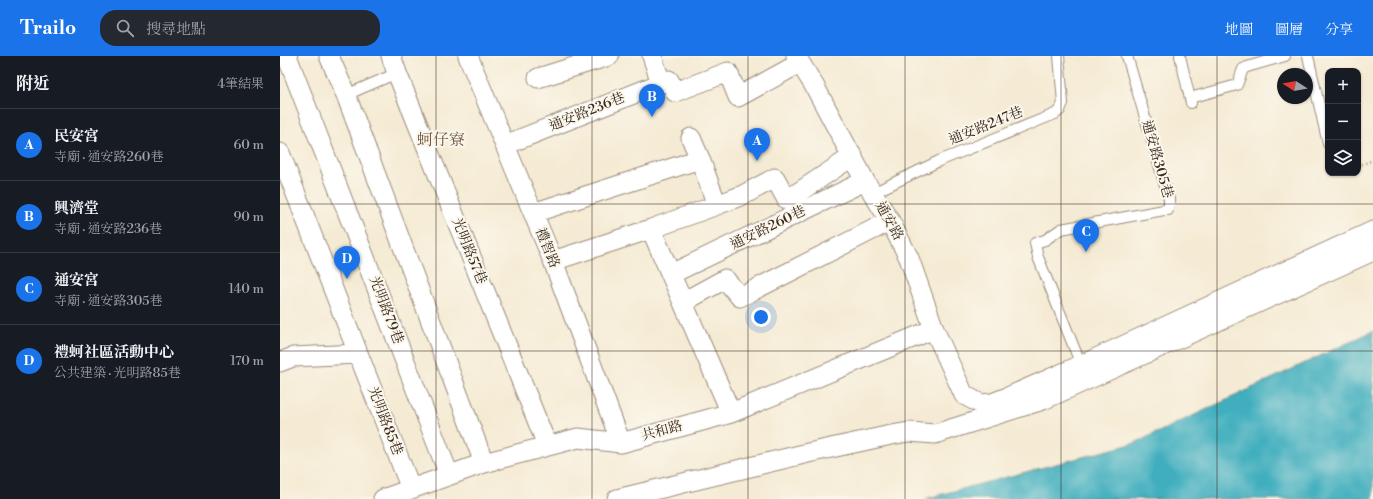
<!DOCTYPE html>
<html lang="zh-TW">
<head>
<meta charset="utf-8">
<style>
  body { margin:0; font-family:"Libre Bodoni","Noto Serif TC",serif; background:#242831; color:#f1f3f6 }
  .controls { position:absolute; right:12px; top:12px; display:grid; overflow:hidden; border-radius:8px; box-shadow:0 1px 3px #0004 }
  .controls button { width:36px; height:36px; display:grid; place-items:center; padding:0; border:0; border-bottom:1px solid #363941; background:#171b24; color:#f1f3f6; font:20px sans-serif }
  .compass { position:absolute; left:997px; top:12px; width:36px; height:36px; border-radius:50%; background:#171b24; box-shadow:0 1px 3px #0004; rotate:281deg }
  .you { position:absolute; left:481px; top:261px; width:14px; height:14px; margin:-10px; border:3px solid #fff; border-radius:50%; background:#1a73e8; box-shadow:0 0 0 6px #1a73e833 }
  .badge { display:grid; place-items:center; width:26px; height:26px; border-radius:50%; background:#1a73e8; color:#fff; font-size:13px; font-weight:700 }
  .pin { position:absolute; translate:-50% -33px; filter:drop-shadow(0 1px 2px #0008) }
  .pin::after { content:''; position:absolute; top:21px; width:14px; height:12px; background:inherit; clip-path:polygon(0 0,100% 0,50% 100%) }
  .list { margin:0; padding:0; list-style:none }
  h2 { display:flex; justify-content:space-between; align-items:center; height:52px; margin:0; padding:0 16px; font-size:17px }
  h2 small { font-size:13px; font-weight:400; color:#9ea1a6 }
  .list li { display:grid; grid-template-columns:26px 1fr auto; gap:12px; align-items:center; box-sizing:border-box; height:72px; padding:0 16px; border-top:1px solid #363941 }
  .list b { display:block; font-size:15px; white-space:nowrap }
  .list p { margin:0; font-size:13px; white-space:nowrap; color:#9ea1a6 }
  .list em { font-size:13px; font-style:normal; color:#9ea1a6 }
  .icon { flex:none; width:22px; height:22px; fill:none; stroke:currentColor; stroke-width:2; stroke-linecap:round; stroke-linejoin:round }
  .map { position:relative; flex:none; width:1093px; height:443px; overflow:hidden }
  header { display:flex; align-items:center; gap:24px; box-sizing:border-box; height:56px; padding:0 20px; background:#1a73e8; color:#fff }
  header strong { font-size:19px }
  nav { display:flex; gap:22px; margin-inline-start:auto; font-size:14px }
  .search { width:280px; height:36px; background:#242831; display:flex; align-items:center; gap:10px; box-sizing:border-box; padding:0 14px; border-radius:16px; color:#9ea1a6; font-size:15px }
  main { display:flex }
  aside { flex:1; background:#171b24 }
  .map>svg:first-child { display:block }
</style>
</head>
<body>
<header>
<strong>Trailo</strong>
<div class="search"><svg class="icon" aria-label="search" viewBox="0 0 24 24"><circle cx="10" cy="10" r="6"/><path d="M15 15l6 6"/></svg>搜尋地點</div>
<nav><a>地圖</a><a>圖層</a><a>分享</a></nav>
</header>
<main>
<aside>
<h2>附近<small>4筆結果</small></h2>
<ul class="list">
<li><span class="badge">A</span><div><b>民安宮</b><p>寺廟 · 通安路260巷</p></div><em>60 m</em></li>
<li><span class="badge">B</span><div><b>興濟堂</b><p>寺廟 · 通安路236巷</p></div><em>90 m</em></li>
<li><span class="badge">C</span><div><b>通安宮</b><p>寺廟 · 通安路305巷</p></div><em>140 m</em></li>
<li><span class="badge">D</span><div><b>禮蚵社區活動中心</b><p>公共建築 · 光明路85巷</p></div><em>170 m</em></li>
</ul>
</aside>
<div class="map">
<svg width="1093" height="443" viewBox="0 0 1093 443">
  <rect width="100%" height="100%" fill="#fbf7ec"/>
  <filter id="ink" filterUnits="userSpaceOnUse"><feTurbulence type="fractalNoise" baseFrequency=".025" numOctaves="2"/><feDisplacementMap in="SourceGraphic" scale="8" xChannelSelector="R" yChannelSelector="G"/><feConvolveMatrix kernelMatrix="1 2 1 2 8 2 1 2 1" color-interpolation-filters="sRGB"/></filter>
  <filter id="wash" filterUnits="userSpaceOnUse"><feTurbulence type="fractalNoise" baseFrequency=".012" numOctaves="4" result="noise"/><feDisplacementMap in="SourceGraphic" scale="16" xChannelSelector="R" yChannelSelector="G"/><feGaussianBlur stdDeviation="0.9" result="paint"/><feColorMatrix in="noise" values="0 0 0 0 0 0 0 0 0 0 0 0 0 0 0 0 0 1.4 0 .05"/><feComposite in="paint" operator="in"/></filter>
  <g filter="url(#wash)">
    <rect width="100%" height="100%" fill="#f5ebd4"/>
    <path fill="#41aebe" stroke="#3e6c6e" d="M1093 275V443H644L855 387Z"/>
  </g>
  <g filter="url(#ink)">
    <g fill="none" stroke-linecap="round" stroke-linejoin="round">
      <defs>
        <path id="lane" d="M900 0 911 47
          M1028 0 1048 88
          M66 39 117 17
          M910 42 957 29 963 13 967 11 1005 0
          M593 137 659 105 775 58 780 54 783 47 779 0
          M801 309 758 201 755 187 765 184 781 173 884 154H888L889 149V143L847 0"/>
        <path id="street" d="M7 0 169 419
          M49 0 66 39 204 407
          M111 0 117 17 267 389
          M188 0 273 205 341 387
          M372 0 381 27
          M516 0 535 31 585 125 610 165 629 202 654 273 684 339 701 348 712 347 730 340 801 309 1093 175
          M258 22 329 0
          M411 82 420 103
          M225 89 389 24 395 36 448 16 458 41 520 7
          M0 97 131 433
          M253 157 420 103 437 149
          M371 173 451 357
          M273 205 371 173 437 149 463 139 495 122 507 144 573 100
          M391 218 585 125
          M403 246 445 223 460 241 610 165
          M0 306 13 301 78 298
          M103 443 204 407 298 382 341 387 451 357 654 273
          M337 443 528 397 611 379 629 376 655 378 763 344 1093 195"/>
      </defs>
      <use href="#lane" stroke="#988a79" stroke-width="12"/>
      <use href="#street" stroke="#988a79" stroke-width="21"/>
      <path stroke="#988a79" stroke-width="2.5" stroke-dasharray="1 3" stroke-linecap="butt" d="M1078 110 1093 104
        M1051 117 1052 119 1058 117"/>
      <use href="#lane" stroke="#fff" stroke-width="10"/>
      <use href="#street" stroke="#fff" stroke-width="19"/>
    </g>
  </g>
  <path fill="none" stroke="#3b2a1e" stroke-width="1" stroke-opacity="0.55" d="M156 0V443M312 0V443M468 0V443M625 0V443M781 0V443M937 0V443M0 148H1093M0 295H1093"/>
  <g text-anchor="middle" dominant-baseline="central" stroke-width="4" stroke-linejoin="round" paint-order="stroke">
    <g font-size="14" fill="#3b2a1e" stroke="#fbf7ec">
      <text transform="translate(307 56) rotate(-22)">通安路236巷</text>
      <text transform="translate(706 70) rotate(-22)">通安路247巷</text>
      <text transform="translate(877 103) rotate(74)">通安路305巷</text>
      <text transform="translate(609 165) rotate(61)">通安路</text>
      <text transform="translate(488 172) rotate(-26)">通安路260巷</text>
      <text transform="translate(267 192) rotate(68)">禮智路</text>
      <text transform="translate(189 195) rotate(68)">光明路57巷</text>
      <text transform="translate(106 254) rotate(69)">光明路79巷</text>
      <text transform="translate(105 365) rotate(69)">光明路85巷</text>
      <text transform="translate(382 375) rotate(-15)">共和路</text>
    </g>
    <g font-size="16" fill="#74583f" stroke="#fbf7ec">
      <text x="161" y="84">蚵仔寮</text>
    </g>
  </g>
</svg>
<div class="controls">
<button>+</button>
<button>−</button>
<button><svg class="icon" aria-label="layers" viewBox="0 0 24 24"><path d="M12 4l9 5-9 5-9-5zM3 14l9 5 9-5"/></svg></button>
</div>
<svg class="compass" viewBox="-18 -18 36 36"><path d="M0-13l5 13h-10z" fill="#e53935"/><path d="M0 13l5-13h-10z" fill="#9ea1a6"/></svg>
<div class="you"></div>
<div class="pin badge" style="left:477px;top:105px">A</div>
<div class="pin badge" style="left:372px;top:61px">B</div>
<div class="pin badge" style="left:806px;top:196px">C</div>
<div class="pin badge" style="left:67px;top:223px">D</div>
</div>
</main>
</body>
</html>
